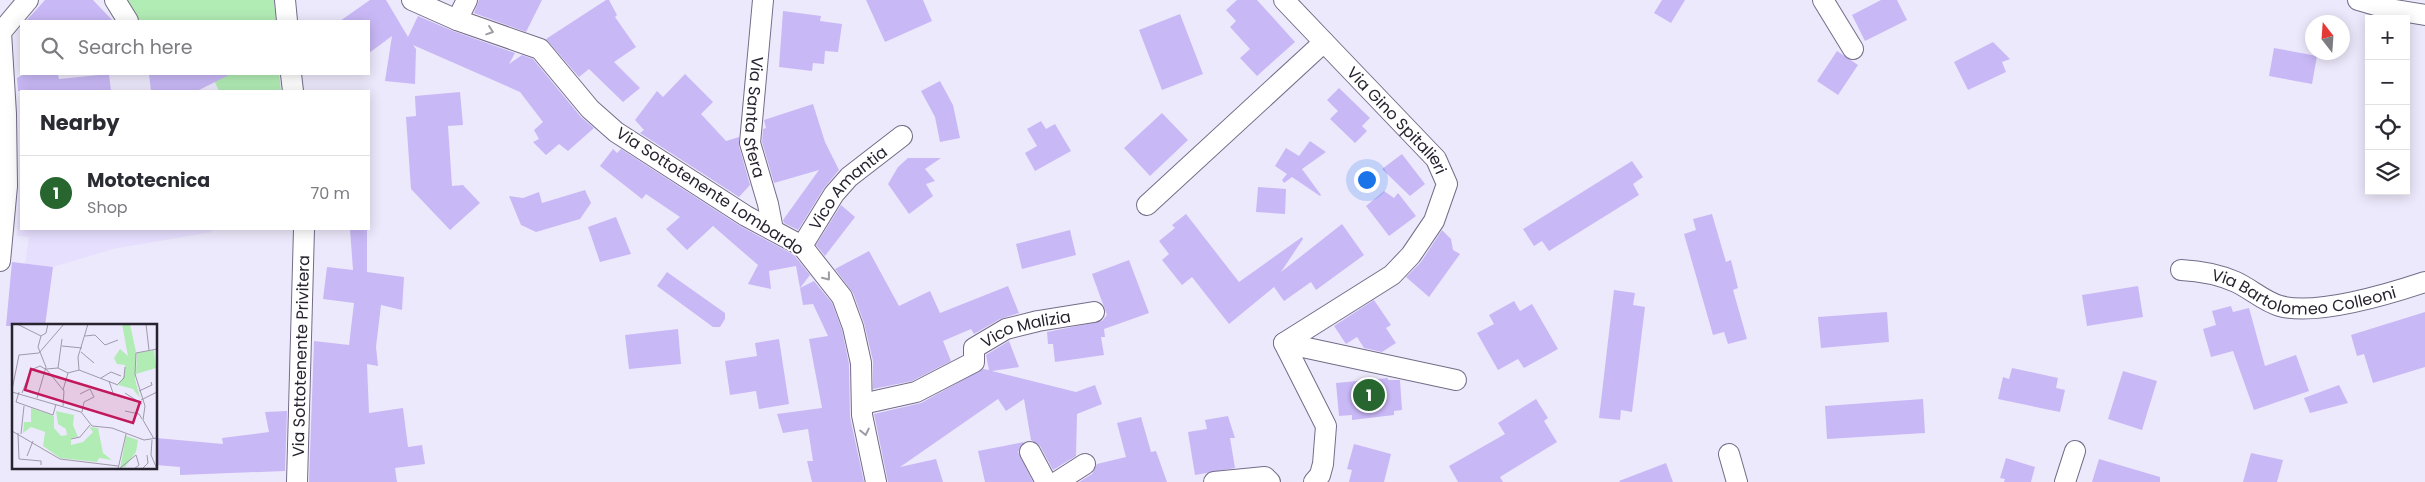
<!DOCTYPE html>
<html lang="en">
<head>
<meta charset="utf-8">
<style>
  body { margin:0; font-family:Poppins,sans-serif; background:#f7f7f7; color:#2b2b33 }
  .controls { position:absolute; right:15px; top:15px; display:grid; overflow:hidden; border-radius:0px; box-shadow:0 2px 12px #0003 }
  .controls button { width:45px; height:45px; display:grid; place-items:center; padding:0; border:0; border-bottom:1px solid #e1e1e2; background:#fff; color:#2b2b33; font:25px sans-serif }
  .compass { position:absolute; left:2305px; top:15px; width:45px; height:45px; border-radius:50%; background:#fff; box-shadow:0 2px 12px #0003; rotate:343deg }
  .you { position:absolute; left:1366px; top:179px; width:18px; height:18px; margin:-12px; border:4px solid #fff; border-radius:50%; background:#1a73e8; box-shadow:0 0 0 8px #1a73e833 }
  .badge { display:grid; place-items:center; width:32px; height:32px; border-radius:50%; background:#27662f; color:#fff; font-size:16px; font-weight:700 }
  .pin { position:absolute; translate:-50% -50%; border:2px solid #fff; box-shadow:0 1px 5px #0006 }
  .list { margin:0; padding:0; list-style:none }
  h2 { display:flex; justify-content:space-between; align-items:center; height:65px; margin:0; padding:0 20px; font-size:21px }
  h2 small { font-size:16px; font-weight:400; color:#7c7c81 }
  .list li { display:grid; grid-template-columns:32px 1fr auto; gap:15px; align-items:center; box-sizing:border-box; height:75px; padding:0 20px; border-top:1px solid #e1e1e2 }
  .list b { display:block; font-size:19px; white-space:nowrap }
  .list p { margin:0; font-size:16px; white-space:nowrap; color:#7c7c81 }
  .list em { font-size:16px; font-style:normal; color:#7c7c81 }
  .icon { flex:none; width:28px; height:28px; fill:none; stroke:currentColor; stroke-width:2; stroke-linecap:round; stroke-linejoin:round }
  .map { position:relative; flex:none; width:2425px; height:482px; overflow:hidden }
  .search { position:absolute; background:#fff; box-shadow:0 2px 12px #0003; left:20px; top:20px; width:350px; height:55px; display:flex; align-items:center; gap:12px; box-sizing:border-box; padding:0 18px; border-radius:0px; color:#7c7c81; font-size:19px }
  .panel { position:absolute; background:#fff; box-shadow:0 2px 12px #0003; left:20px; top:90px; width:350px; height:140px; border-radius:0px }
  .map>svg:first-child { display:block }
</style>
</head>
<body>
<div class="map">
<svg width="2425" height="482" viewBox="0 0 2425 482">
  <rect width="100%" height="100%" fill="#ede9fc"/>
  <path fill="#e7dffe" d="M21 111V229H212V232L113 249 53 267 25 264 29 237 17 236Z"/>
  <path fill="#b2ecb5" d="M124 0H274L276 21H140Z
    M211 74H279L281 91H219Z"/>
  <path fill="#c9b8f6" d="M45 0H93L113 21H26Z
    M370 0H386L408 37 418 16 453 31 515 53 509 64 522 55 533 59 581 117 594 128 568 151 559 144 546 155 533 142 539 139 534 130 543 122 520 92 413 45 416 49 415 84 385 81 392 36 369 53V21H340Z
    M479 0H542L526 32 474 13Z
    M606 0H609L617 15 615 17 636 47 614 62 640 88 623 102 589 69 579 77 546 39Z
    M866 0H923L932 21 885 42Z
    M1237 0H1257L1295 42 1257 76 1240 58 1250 49 1230 27 1236 21 1226 10Z
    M1662 0H1685L1671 23 1654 13Z
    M1881 0H1897L1907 20 1865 41 1852 15Z
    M783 11 821 16 820 21 842 24 838 52 825 51 824 64 813 63 812 71 779 67Z
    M1180 14 1203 74 1162 90 1139 30Z
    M1993 42 2010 59 2002 62 2006 72 1968 90 1954 62Z
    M2274 48 2317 56 2312 84 2269 76Z
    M1837 51 1858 65 1838 95 1817 81Z
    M24 74H58L59 79 109 74 111 91H18L17 78Z
    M149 74H231L197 91H151Z
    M685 74 713 102 701 114 726 141 739 137V146L750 185 739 197 640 133 644 130 635 120 657 91 663 97Z
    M940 81 953 105 960 138 940 142 935 117 921 91Z
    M1339 88 1370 118 1362 126 1367 131 1355 143 1330 119 1338 111 1327 100Z
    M460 92 463 125 448 126 452 186 463 185 480 203 450 230 411 189 406 117 416 116 415 96Z
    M813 104 825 142 839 170 824 188 798 230 784 223 783 220 819 170 774 183 762 142 763 129 766 128 764 120Z
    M1162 113 1188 140 1150 176 1124 148Z
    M1041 121 1046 129 1055 124 1071 151 1035 171 1025 153 1037 146 1027 129Z
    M1310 141 1326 152 1302 169 1321 195 1320 196 1292 177 1284 183 1282 180 1287 174 1275 166 1286 148 1299 156Z
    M613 149 617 153 621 149 740 226 794 255 810 275 800 288 796 266 769 271 771 289 748 284 758 265 713 226 687 250 666 229 680 217 646 194 642 199 600 166Z
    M1402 154 1425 184 1410 196 1382 169Z
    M908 158H941L925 169 935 181 926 184 933 196 909 214 888 184 898 167Z
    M1632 161 1643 177 1633 184 1639 195 1549 251 1542 241 1534 246 1523 229Z
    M1258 187 1286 189 1285 214 1256 212Z
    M585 190 591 203 580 219 536 232 521 225 509 196 523 198 539 192 542 203Z
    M1384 191 1394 198 1398 193 1416 216 1389 236 1366 206Z
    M841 205 855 217 825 256 816 245Z
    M1186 214 1239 282 1302 237 1303 239 1281 272 1342 224 1364 255 1316 290 1311 282 1284 301 1274 287 1229 324 1192 277 1182 285 1162 260 1169 254 1159 241 1175 228 1172 225Z
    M1712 214 1726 262 1731 260 1738 288 1733 290 1747 339 1728 344 1724 332 1713 335 1684 234 1696 230 1693 219Z
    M616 217 631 254 600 262 588 227Z
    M350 229H367V272L404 277 402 310 381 305 376 347 378 366 367 364 369 413 403 408 408 447 422 445 425 464 395 468 397 482H309L314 341 349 345 354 303 323 299 327 267 353 270Z
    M1070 230 1076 255 1022 269 1016 244Z
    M1442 230 1451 239 1453 250 1460 254 1429 297 1406 277 1421 262Z
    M869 251 899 306 930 291 940 313 1008 286 1019 313 1000 319 974 334 971 329 943 341 951 361 912 381 873 389V361L864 323 853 293 835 269Z
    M1129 260 1149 313 1104 329 1105 337H1101L1104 355 1055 362 1053 344H1048L1047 332 1102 321 1107 315 1092 274Z
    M12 262 53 267 45 326H6Z
    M667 272 725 313V319L720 327H713L657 286Z
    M814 281 832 303 842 330 849 364 850 417 864 482H812L807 461H813L808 429 783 433 777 414 822 408 809 339 828 336 813 304 803 305 800 288Z
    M2138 286 2143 317 2087 326 2082 295Z
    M1614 290 1635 293 1633 305 1645 307 1632 412 1621 410 1620 420 1599 418Z
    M1374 300 1391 325 1386 328 1396 343 1382 352 1364 348 1357 337 1346 344 1334 326Z
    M1514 301 1520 311 1532 304 1558 349 1524 368 1518 359 1498 370 1477 333 1494 324 1489 315Z
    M2231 306 2233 312 2249 308 2265 366 2296 355 2309 391 2254 410 2233 351 2211 357 2203 329 2216 325 2212 311Z
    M1887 312 1889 342 1821 348 1818 317Z
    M2425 312V367L2373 383 2364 354 2357 356 2351 335Z
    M678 329 681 364 629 369 625 335Z
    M779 339 789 404 759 409 756 391 730 395 725 361 757 356 755 343Z
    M1009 341 1019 367 992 371 1076 392 1095 385 1102 404 1077 414 1076 456 1053 470 1040 446 1031 440 1024 399 1006 411 998 399 900 467 936 459 943 482H888L874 414 921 403 983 369 989 370 986 355Z
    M2012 368 2058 378 2056 388 2065 390 2060 412 1998 399 2003 377 2009 379Z
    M2123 371 2157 381 2142 430 2108 419Z
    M1388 378V380H1400L1402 410 1394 411V415L1352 420V415L1339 416 1336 383Z
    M2339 385 2348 403 2310 413 2304 398Z
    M1536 399 1548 418 1544 421 1557 442 1500 477 1503 482H1458L1449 466 1505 434 1498 423Z
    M1923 399 1925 433 1827 439 1825 406Z
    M287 411 285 471 180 475V467L156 465V438L223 444 222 438 269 432 265 412Z
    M1228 416 1235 438H1230L1235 468 1195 475 1188 432 1207 429 1205 420Z
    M1141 417 1151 452 1156 451 1167 482H1079L1092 474 1097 464 1126 457 1117 423Z
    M1024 442 1018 452 1033 482H985L978 451Z
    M1354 444 1391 454 1384 482H1349L1352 470 1347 469Z
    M2251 453 2283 460 2277 482H2243Z
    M2006 458 2035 467 2031 482H2004L2005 479 2000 478Z
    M2099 459 2160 477V482H2092Z
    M1666 463 1673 482H1620L1619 481Z"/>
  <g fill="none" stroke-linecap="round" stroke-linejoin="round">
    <defs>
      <g id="minor">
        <path d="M115 0 128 21"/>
        <path d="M285 0 287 21"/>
        <path d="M412 0 457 20 540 49 590 109 616 132 746 216 802 246 842 297 853 327 861 363 862 415 876 482"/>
        <path id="s1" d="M763 0 750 143 768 204 773 230"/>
        <path d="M1284 0 1324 42"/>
        <path d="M1823 0 1853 49"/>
        <path d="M2358 0 2389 9 2425 15"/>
        <path d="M457 20 467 0"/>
        <path d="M291 74 293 91"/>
        <path id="s2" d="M1147 205 1324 42 1436 159 1447 184 1434 221 1411 255 1392 275 1284 343 1326 426 1323 464 1320 475 1314 482"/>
        <path id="s3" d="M802 246 834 194 849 177 902 136"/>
        <path d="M0 261 7 186 6 114 1 32 28 0"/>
        <path id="s4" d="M2181 270C2201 271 2218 274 2236 282 2251 289 2265 302 2280 306 2316 316 2389 294 2425 282"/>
        <path d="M1284 343 1456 380"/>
        <path id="s5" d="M862 404 916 392 974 362V348L1006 329 1038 321 1094 312"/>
        <path d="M1030 452 1046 482"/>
        <path d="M1729 454 1737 482"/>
        <path id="s6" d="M297 482 304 229"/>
        <path d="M1057 482 1085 464"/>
        <path d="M1214 482 1265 477 1270 482"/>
        <path d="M2065 482 2075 451"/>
      </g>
    </defs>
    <use href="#minor" stroke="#746c88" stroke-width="22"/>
    <use href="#minor" stroke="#fff" stroke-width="20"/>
  </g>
  <defs><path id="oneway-chevron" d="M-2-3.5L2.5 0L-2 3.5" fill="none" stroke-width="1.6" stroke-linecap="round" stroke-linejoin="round" transform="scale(1.25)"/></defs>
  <g stroke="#9e9ca1">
    <use href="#oneway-chevron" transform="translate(490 31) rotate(19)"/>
    <use href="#oneway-chevron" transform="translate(827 277) rotate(52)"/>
    <use href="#oneway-chevron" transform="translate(865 432) rotate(78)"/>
  </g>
  <g text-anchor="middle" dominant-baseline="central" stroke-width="4" stroke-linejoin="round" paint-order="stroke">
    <g font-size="16" fill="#27232f" stroke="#fff">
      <text stroke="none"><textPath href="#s1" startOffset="118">Via Santa Sfera</textPath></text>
      <text stroke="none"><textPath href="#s2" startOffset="348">Via Gino Spitalieri</textPath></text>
      <text stroke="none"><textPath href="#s3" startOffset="75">Vico Amantia</textPath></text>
      <text transform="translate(710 191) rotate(33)">Via Sottotenente Lombardo</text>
      <text stroke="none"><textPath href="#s4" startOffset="128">Via Bartolomeo Colleoni</textPath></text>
      <text stroke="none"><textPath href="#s5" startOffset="191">Vico Malizia</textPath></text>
      <text stroke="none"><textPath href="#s6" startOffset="126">Via Sottotenente Privitera</textPath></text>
    </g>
  </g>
  <g transform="translate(12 324)">
    <rect width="145" height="145" fill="#ede9fc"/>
    <path d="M110 0H118L124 28 123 55 128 74 121 65 106 61 113 50V41L105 40 102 34 108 25 116 32ZM142 26 144 44 124 50 125 29ZM19 84 42 92V104L49 112 55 111 54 105 46 100 44 87 62 91 61 101 66 113 59 114V121L71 118 81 108 77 103 86 104 91 129 100 136 87 134 85 138 48 134 31 122 33 108 19 103 11 109 12 98H19ZM114 112 126 116 124 128 113 143H109L114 145H108Z" fill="#b2ecb5"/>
    <path fill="none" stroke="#9e9aaa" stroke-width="1" d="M5 0 29 12 26 23 34 43 25 74M134 0 137 26M29 12 34 9 36 0M73 12 83 11 93 21 106 16M50 22 70 24M69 28 82 39M46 44 50 15M34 45 46 44 56 49M67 46 106 61M89 54 99 48 109 52M97 57 102 72M106 60 112 54 113 43M0 66 7 31 27 29 52 0M51 66 56 49 67 46 66 33 76 0M127 67 140 61 139 58M0 68 69 88 80 102 100 104 132 116 145 114M7 68 4 78 41 91 44 80M10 69 19 46 28 42 35 46 52 67 51 82M113 69 130 80M68 70 78 65 82 73 72 78 70 88M129 76 145 68M113 87 127 90 130 95M0 107 48 135 106 142M6 109 7 135 29 137V141M9 110 12 82M59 115 68 113 78 101M142 115 131 96 133 82 123 50 124 29 145 25M140 116 139 131 145 145M15 132 21 117M106 145 114 110M107 145 124 131M122 145 127 141 124 131M130 145 136 139 135 131"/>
    <path fill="#c2185b" fill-opacity="0.15" stroke="#c2185b" stroke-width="2.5" d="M19 45 128 78 121 99 13 66Z"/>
    <rect width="145" height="145" fill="none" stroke="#27232f" stroke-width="2.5"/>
  </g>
</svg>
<div class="controls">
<button>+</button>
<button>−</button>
<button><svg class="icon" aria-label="locate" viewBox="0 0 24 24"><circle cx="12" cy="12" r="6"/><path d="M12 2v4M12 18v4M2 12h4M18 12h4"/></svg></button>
<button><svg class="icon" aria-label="layers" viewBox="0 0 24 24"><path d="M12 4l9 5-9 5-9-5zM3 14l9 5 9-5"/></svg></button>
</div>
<svg class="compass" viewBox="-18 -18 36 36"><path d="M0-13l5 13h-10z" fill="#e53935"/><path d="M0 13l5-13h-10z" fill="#7c7c81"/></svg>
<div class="you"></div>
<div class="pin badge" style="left:1369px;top:395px">1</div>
<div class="search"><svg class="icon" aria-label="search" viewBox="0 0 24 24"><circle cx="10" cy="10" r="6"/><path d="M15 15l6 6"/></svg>Search here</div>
<section class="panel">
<h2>Nearby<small></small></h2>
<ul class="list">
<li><span class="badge">1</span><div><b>Mototecnica</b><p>Shop</p></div><em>70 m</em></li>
</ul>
</section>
</div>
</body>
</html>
